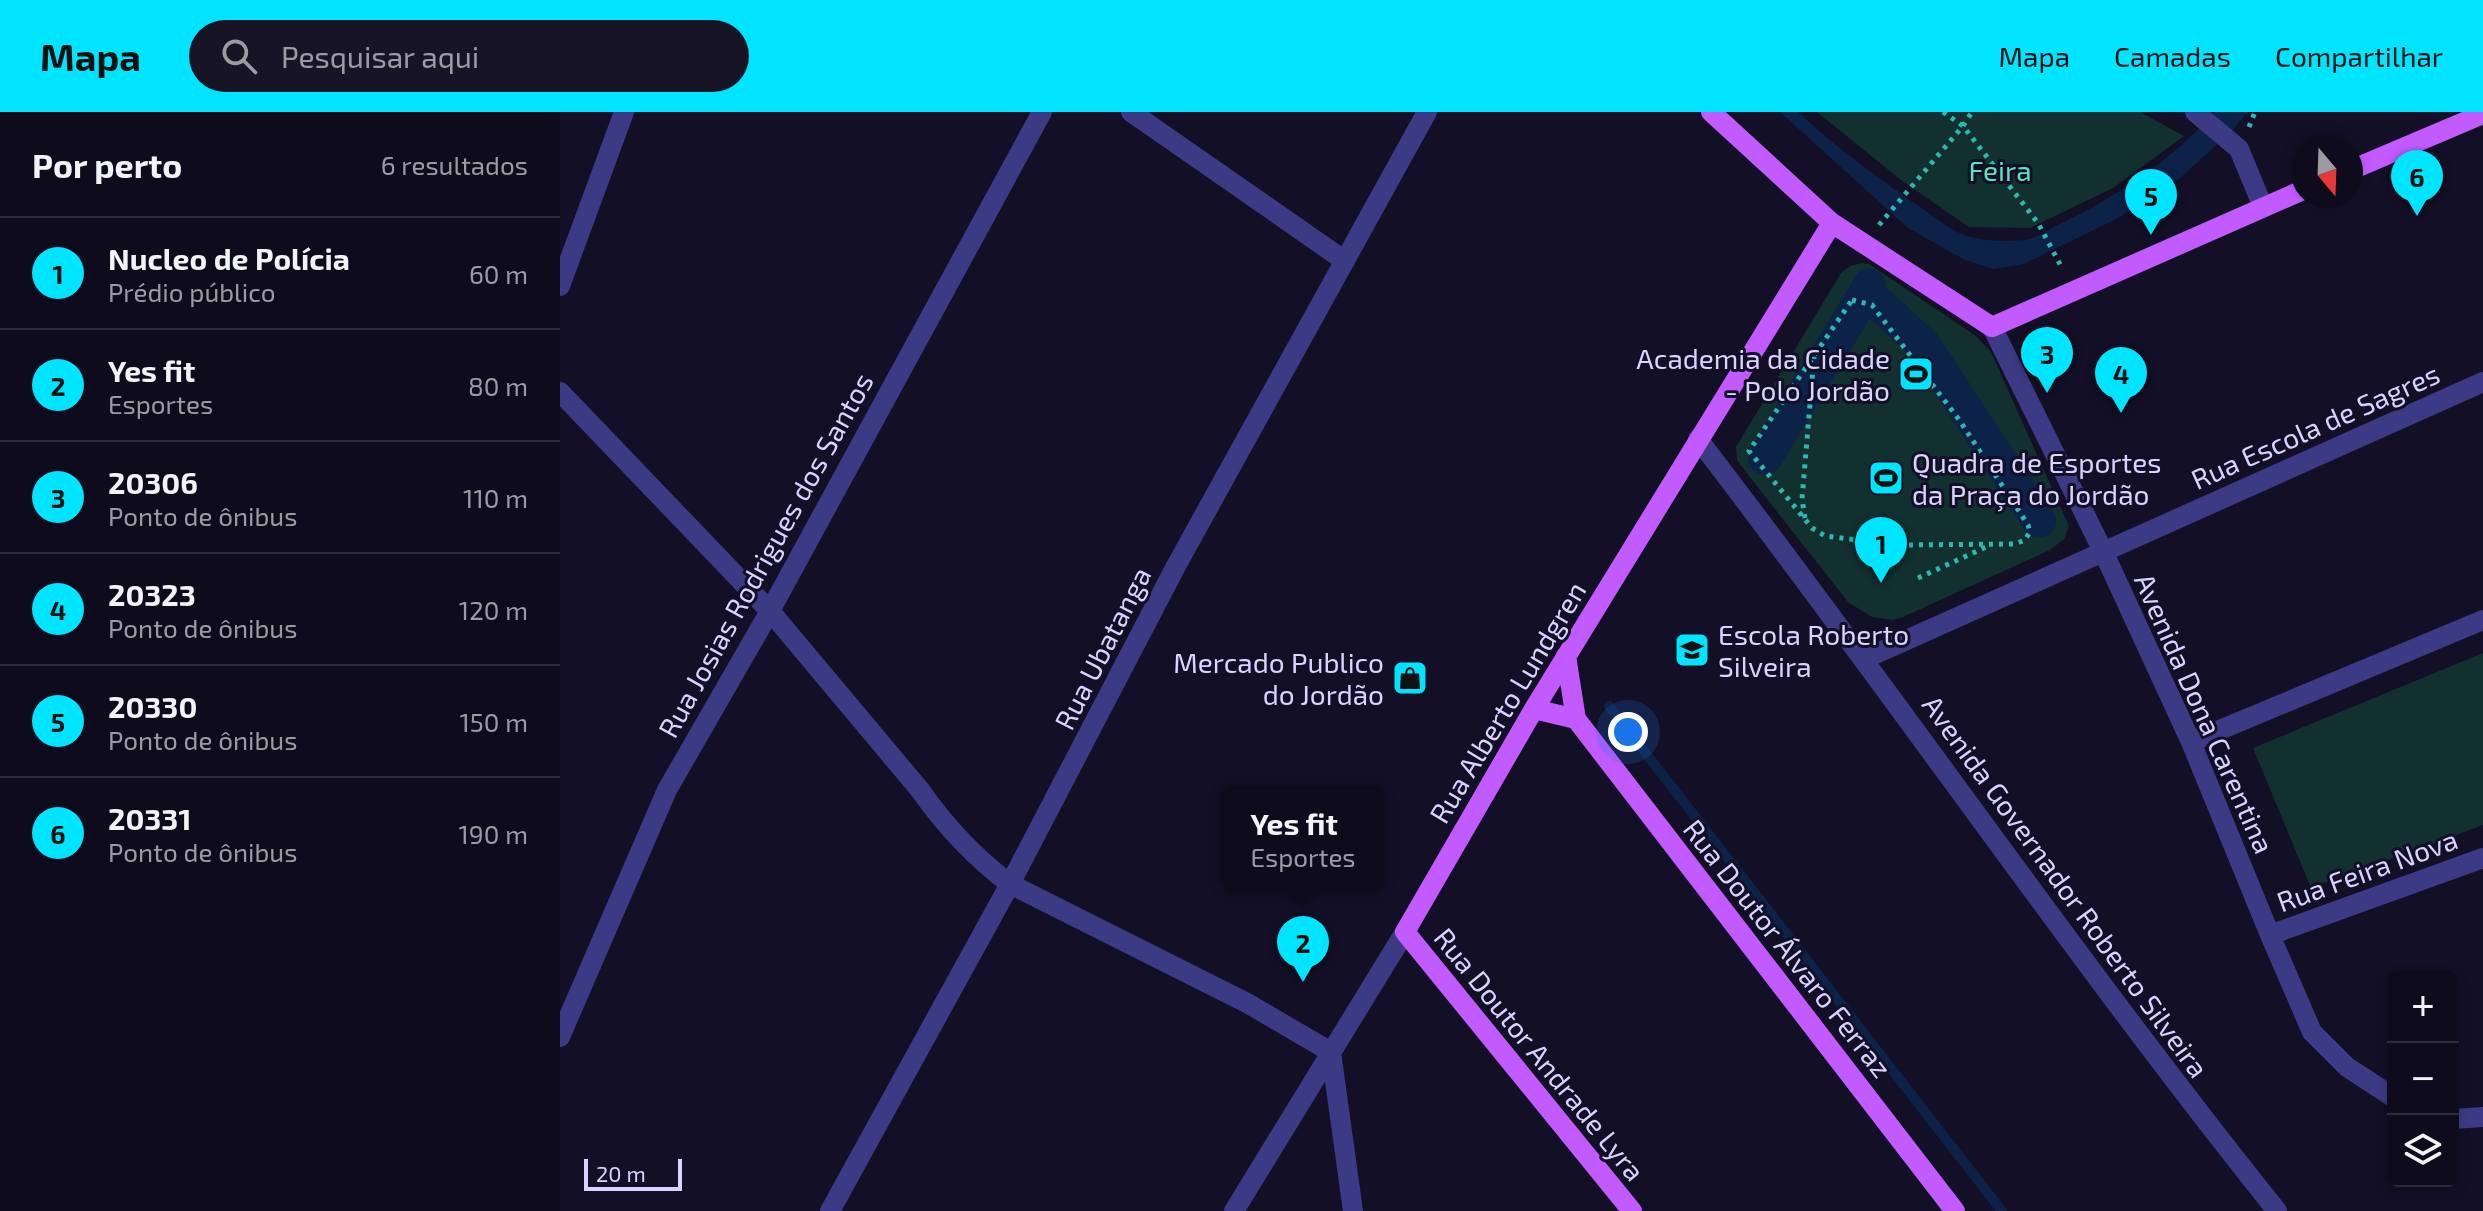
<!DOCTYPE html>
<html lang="pt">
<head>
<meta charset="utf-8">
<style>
  body { margin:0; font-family:"Exo 2",sans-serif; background:#171425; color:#f1f3f6 }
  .controls { position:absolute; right:24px; bottom:24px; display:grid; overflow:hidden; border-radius:12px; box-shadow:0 4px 12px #0003 }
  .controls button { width:72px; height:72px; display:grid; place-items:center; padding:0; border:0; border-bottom:2px solid #2e2b3b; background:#0e0b1c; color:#f1f3f6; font:40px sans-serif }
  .compass { position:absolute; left:1731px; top:24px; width:72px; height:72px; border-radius:50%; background:#0e0b1c; box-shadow:0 4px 12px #0003; rotate:161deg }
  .scale { position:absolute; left:24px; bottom:20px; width:98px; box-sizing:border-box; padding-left:8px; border:4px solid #d9d4ff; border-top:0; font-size:22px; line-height:28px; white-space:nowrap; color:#d9d4ff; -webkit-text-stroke:6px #130f26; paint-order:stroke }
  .you { position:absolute; left:1068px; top:620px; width:28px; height:28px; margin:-20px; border:6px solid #fff; border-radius:50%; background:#1a73e8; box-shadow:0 0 0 12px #1a73e833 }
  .badge { display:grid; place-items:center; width:52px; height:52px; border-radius:50%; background:#00e5ff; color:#111; font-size:26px; font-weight:700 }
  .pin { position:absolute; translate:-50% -66px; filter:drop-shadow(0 2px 4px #0008) }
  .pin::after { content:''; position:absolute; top:42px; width:28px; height:24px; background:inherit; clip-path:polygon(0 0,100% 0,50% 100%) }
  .popup { position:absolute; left:661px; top:674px; width:164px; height:104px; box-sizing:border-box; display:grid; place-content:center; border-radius:12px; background:#0e0b1c; filter:drop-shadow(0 2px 6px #0005); font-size:26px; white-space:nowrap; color:#9b9ba3 }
  .popup b { font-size:30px; color:#f1f3f6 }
  .popup::after { content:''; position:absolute; left:50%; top:100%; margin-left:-16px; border:16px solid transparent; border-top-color:#0e0b1c }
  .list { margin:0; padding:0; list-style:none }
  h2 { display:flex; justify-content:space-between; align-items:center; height:104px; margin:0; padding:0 32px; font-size:34px }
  h2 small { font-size:26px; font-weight:400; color:#9b9ba3 }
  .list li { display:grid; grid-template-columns:52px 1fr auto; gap:24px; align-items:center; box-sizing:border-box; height:112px; padding:0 32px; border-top:2px solid #2e2b3b }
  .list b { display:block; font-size:30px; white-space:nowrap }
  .list p { margin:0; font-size:26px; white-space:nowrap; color:#9b9ba3 }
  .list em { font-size:26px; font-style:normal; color:#9b9ba3 }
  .icon { flex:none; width:44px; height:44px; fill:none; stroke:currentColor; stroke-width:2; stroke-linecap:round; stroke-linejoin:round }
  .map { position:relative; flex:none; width:1923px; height:1099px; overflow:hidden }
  header { display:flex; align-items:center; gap:48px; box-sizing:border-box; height:112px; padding:0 40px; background:#00e5ff; color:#111 }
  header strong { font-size:38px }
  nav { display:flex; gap:44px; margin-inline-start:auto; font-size:28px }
  .search { width:560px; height:72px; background:#171425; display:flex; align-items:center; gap:20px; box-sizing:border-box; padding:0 28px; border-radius:44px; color:#9b9ba3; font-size:30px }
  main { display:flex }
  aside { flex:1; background:#0e0b1c }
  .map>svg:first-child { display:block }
</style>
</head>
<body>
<header>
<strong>Mapa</strong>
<div class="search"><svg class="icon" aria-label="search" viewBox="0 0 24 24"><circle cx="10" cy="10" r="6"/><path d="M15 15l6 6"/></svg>Pesquisar aqui</div>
<nav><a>Mapa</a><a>Camadas</a><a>Compartilhar</a></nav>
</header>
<main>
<aside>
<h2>Por perto<small>6 resultados</small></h2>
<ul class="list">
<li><span class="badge">1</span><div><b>Nucleo de Polícia</b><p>Prédio público</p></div><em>60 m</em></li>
<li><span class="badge">2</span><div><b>Yes fit</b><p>Esportes</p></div><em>80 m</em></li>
<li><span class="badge">3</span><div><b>20306</b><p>Ponto de ônibus</p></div><em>110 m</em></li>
<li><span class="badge">4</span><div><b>20323</b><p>Ponto de ônibus</p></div><em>120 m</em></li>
<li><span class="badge">5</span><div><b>20330</b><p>Ponto de ônibus</p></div><em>150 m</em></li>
<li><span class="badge">6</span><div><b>20331</b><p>Ponto de ônibus</p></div><em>190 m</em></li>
</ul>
</aside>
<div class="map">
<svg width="1923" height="1099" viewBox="0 0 1923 1099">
  <rect width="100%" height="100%" fill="#130f26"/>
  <path fill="#12302f" d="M1257 0H1580L1624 24 1553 76 1470 116 1409 115 1341 68Z
    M1302 151 1309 152 1416 224 1431 240 1509 414 1504 427 1490 438 1343 505 1333 508 1312 505 1288 490 1189 364 1177 348 1176 335 1281 161 1290 154Z
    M1923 541V713L1751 776 1693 636Z"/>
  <path fill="#0c2248" d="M1220 0H1238C1277 36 1319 67 1363 97 1377 107 1394 121 1410 125 1427 129 1447 130 1465 128 1476 126 1488 118 1498 113 1557 85 1611 48 1655 0H1687L1674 17 1618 68 1558 106 1464 152 1433 157 1405 148 1348 116Z"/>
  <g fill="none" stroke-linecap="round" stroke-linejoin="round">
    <path stroke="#0c2248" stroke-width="10" d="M1049 594 1442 1099"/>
    <path stroke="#0c2248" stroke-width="34" d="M1309 174 1306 180 1364 233 1479 409
      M1205 346 1306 180"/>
    <path stroke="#2fb8b0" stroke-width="5" stroke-dasharray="4 6" stroke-linecap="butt" d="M1383 0 1403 14 1478 111 1502 156
      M1689 15 1695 0
      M1319 113 1403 14 1412 0
      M1292 188 1312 193 1400 309 1468 413 1470 420 1465 428 1455 432 1339 433 1265 424 1252 416 1189 339Z
      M1245 406 1242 387 1254 245
      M1358 466 1426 435"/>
    <path stroke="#3d3a85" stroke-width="20" d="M571 0 785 149
      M1635 0 1679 37 1703 95
      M0 174 64 0
      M1432 215 1543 439 1631 630 1710 823 1752 920 1787 955 1833 985
      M0 280 210 499 360 678C386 715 414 745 450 772L687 891 771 940 793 1099
      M1138 327C1334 582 1516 848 1717 1099
      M1304 547 1923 270
      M1631 630 1923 508
      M1710 823 1923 746
      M0 925 107 678 210 499 482 0
      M1893 1007 1923 1005
      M270 1099 450 772 616 454 867 0
      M674 1099 845 820"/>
    <path stroke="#c25bff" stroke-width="20" d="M1151 0 1272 111 1432 215 1743 78
      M1791 58 1923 2
      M1006 544 1016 607 1395 1099
      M974 597 1016 607
      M1072 1099 845 820 974 597 1272 111"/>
  </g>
  <defs>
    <symbol id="stadium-square" viewBox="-11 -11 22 22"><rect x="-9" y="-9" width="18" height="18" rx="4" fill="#00e5ff" stroke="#130f26"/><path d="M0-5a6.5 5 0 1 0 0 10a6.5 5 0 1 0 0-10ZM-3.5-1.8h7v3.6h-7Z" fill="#111"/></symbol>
    <symbol id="school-square" viewBox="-11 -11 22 22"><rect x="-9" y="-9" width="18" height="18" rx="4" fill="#00e5ff" stroke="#130f26"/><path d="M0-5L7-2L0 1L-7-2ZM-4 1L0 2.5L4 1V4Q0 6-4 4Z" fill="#111"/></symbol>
    <symbol id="shop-square" viewBox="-11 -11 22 22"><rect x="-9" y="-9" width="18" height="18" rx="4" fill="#00e5ff" stroke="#130f26"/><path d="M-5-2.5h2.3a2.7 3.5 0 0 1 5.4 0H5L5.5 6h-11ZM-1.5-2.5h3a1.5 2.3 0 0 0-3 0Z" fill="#111"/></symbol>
  </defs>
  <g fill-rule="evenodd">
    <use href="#stadium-square" x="1336" y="242" width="40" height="40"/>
    <use href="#stadium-square" x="1306" y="346" width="40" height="40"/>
    <use href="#school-square" x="1112" y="518" width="40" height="40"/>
    <use href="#shop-square" x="830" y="546" width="40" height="40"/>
  </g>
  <g text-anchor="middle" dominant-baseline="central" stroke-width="6" stroke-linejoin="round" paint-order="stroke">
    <g font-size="28" fill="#5fe0c0" stroke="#130f26">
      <text x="1440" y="58">Feira</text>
    </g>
    <g font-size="28" fill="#d9d4ff" stroke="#130f26" text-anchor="end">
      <text x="1330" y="246">Academia da Cidade<tspan x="1330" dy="32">- Polo Jordão</tspan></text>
      <text x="1352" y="350" text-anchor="start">Quadra de Esportes<tspan x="1352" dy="32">da Praça do Jordão</tspan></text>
      <text x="1158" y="522" text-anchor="start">Escola Roberto<tspan x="1158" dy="32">Silveira</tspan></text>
      <text x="824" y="550">Mercado Publico<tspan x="824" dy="32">do Jordão</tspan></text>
    </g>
    <g font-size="28" fill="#d9d4ff" stroke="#130f26">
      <text transform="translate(1755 314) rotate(-24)">Rua Escola de Sagres</text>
      <text transform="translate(205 443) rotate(-61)">Rua Josias Rodrigues dos Santos</text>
      <text transform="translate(542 536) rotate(-63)">Rua Ubatanga</text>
      <text transform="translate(947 590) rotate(-59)">Rua Alberto Lundgren</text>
      <text transform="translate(1645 601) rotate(66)">Avenida Dona Carentina</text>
      <text transform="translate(1807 758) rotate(-20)">Rua Feira Nova</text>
      <text transform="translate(1506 774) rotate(54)">Avenida Governador Roberto Silveira</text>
      <text transform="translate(1228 836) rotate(52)">Rua Doutor Álvaro Ferraz</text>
      <text transform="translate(980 942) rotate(51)">Rua Doutor Andrade Lyra</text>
    </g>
  </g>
</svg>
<div class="controls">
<button>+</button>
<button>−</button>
<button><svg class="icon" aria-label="layers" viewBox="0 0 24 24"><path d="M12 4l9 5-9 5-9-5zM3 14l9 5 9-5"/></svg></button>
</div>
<svg class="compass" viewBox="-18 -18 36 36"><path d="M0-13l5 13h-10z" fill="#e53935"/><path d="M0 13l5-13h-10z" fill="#9b9ba3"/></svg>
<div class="scale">20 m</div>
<div class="you"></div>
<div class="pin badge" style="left:1321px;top:471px">1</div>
<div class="pin badge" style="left:743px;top:870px">2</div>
<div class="popup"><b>Yes fit</b>Esportes</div>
<div class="pin badge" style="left:1487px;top:281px">3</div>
<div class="pin badge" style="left:1561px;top:301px">4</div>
<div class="pin badge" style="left:1591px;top:123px">5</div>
<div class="pin badge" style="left:1857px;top:104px">6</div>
</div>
</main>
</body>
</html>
